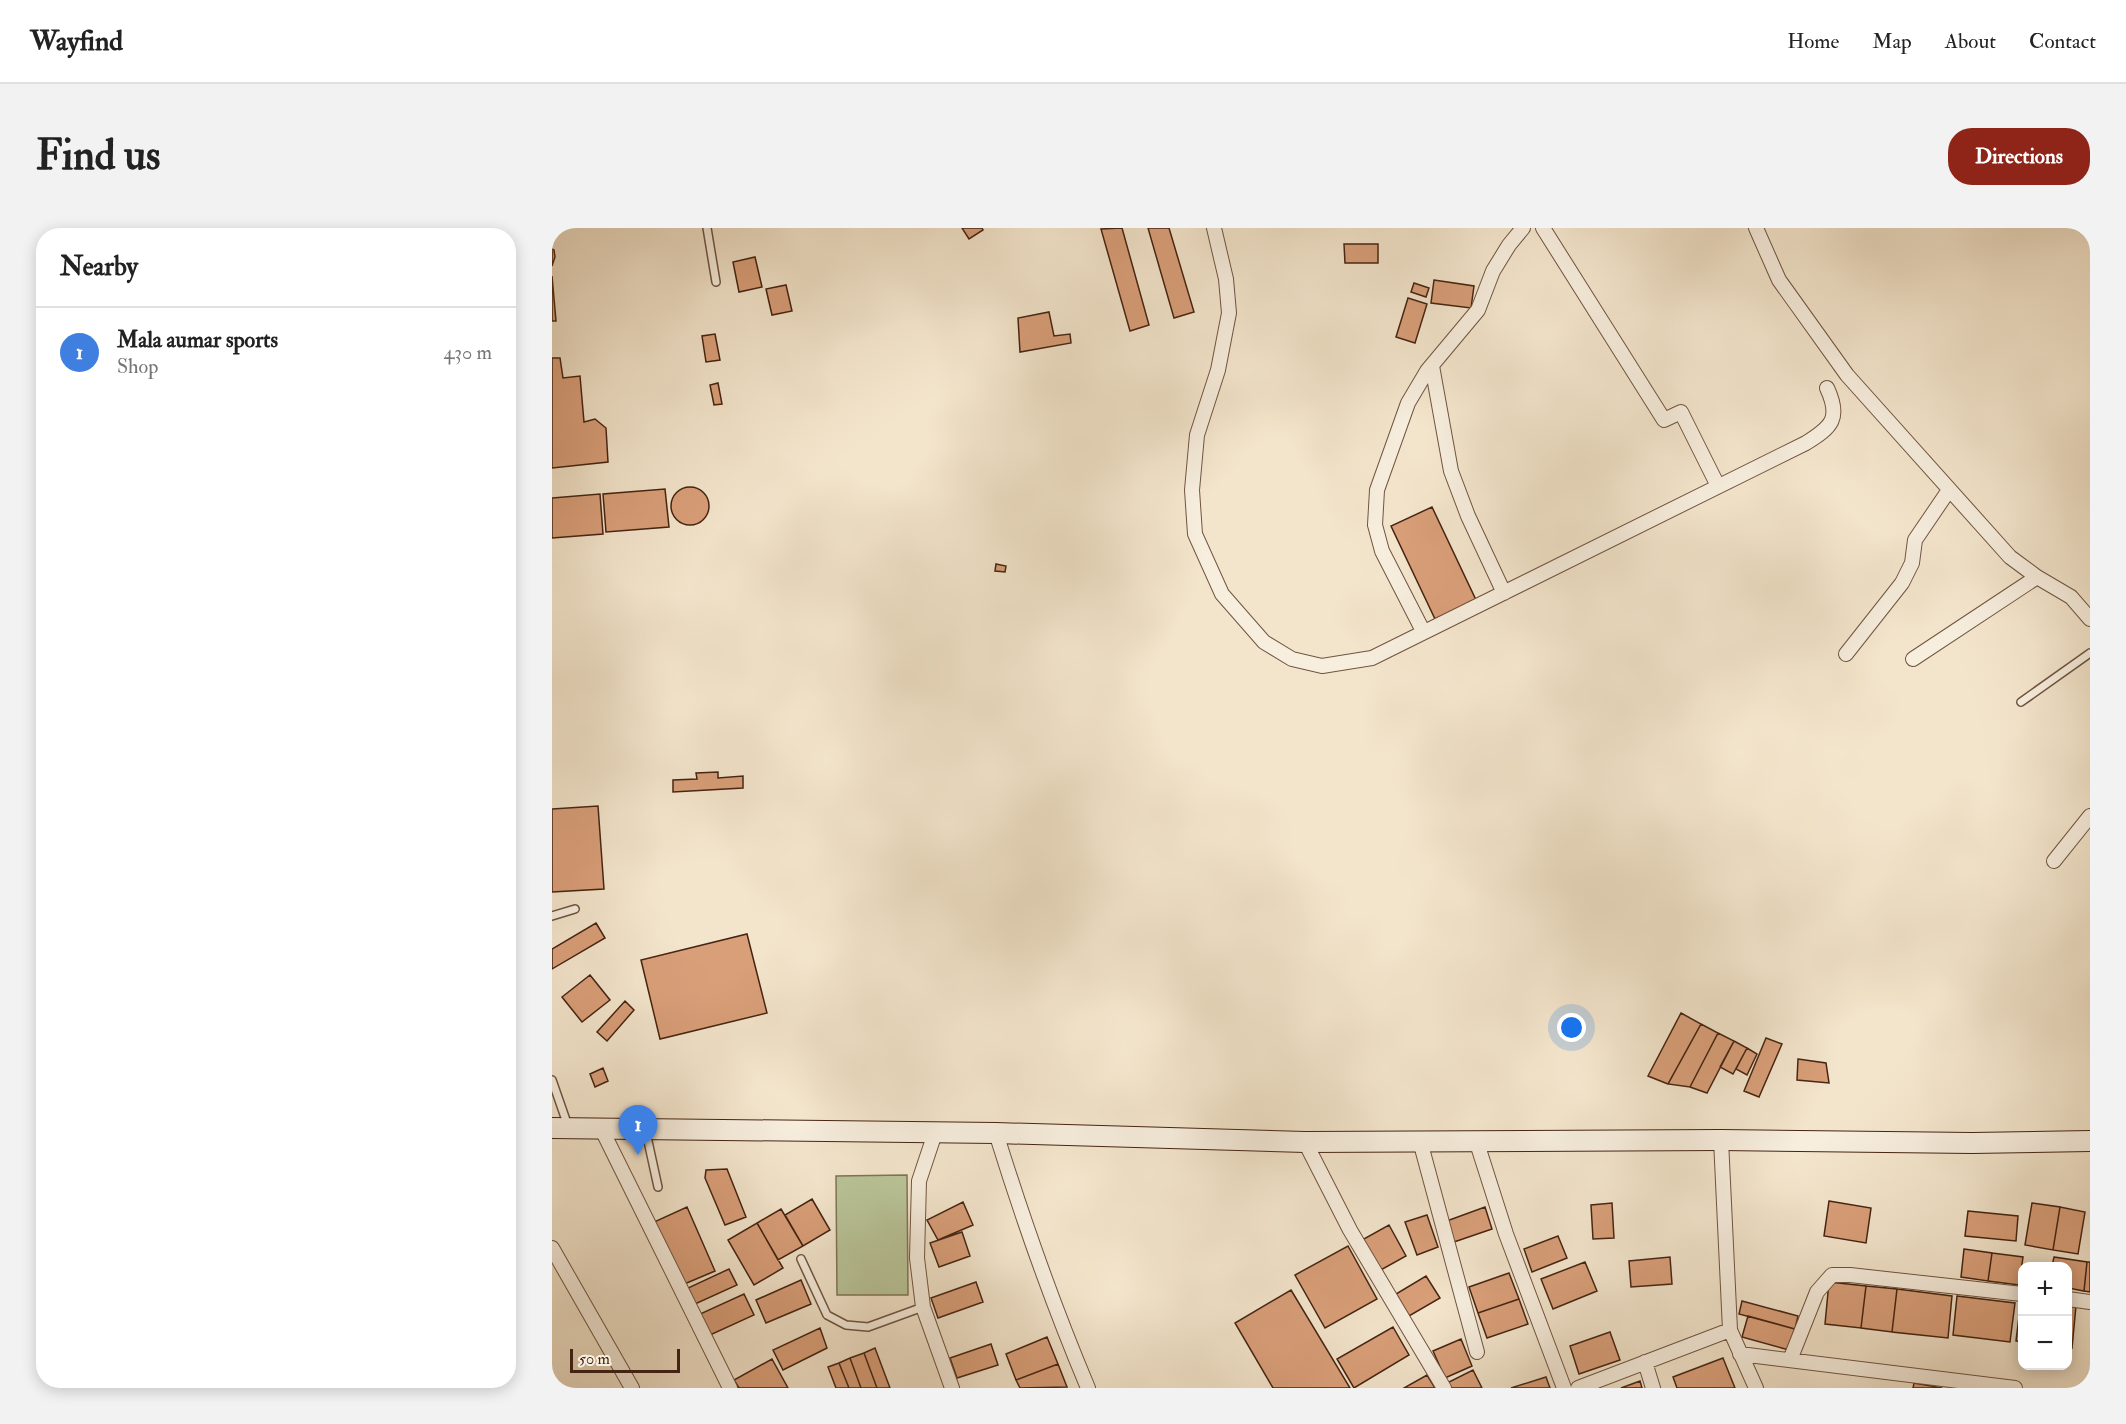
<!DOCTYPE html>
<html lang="en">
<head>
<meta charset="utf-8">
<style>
  body { margin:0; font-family:"IM FELL Double Pica",serif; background:#f2f2f2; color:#222 }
  .controls { position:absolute; right:18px; bottom:18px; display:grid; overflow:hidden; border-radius:12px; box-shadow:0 3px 15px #0003 }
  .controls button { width:54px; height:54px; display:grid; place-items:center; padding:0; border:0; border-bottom:2px solid #e0e0e0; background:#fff; color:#222; font:30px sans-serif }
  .scale { position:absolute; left:18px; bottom:15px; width:110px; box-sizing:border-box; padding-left:6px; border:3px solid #452413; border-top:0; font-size:16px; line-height:21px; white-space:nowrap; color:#452413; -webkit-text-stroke:4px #f7eede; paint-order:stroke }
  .you { position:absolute; left:1020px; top:800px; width:21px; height:21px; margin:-15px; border:4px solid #fff; border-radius:50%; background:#1a73e8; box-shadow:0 0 0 9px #1a73e833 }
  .badge { display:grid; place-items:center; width:39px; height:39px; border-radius:50%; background:#8f2418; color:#fff; font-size:20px; font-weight:700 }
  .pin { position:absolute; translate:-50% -50px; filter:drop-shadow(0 2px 3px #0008) }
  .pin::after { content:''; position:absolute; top:32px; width:21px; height:18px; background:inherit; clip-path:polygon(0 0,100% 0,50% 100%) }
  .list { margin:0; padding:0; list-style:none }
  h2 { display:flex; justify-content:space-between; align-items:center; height:78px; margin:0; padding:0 24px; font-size:26px }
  h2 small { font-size:20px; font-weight:400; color:#767676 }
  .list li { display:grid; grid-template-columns:39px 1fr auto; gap:18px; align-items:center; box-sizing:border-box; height:90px; padding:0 24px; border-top:2px solid #e0e0e0 }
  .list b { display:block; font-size:22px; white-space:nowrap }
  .list p { margin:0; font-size:20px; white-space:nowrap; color:#767676 }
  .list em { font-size:20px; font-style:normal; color:#767676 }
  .map { position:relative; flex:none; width:1538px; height:1160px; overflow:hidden; border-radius:24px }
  header { display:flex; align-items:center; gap:36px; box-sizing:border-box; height:84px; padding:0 30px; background:#fff; border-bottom:2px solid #e0e0e0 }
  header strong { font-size:28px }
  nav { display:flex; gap:33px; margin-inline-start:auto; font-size:21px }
  .intro { display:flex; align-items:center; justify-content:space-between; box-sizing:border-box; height:144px; padding:0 36px }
  h1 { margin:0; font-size:42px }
  .button { padding:15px 27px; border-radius:24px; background:#8f2418; color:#fff; font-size:21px; font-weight:700 }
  main { display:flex; gap:36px; padding:0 36px }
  aside { flex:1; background:#fff; border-radius:24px; box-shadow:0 3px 15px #0003 }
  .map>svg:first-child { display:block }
</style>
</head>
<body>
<header>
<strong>Wayfind</strong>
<nav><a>Home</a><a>Map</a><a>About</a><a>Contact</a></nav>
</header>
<div class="intro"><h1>Find us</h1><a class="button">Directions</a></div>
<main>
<aside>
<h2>Nearby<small></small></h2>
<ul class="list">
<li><span class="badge" style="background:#3f7fe0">1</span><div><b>Mala aumar sports</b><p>Shop</p></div><em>430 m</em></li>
</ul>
</aside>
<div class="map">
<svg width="1538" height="1160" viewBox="0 0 1538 1160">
  <rect width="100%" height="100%" fill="#f3e5cc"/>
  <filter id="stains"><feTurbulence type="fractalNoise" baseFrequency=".00333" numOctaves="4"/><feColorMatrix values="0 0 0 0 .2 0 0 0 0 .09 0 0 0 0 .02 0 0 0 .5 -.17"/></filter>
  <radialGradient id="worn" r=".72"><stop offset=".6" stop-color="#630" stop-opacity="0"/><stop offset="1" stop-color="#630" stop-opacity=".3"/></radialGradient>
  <path fill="#b9c599" stroke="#7f7456" stroke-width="1.5" d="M355 947 356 1067H285L284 948Z"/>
  <path fill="#d99f79" stroke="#452413" stroke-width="1.5" d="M410 0H430L431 2 417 11Z
    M570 0 597 97 578 103 549 1Z
    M596 0H617L642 84 622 90Z
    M792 16H826V35H793Z
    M0 21 2 22 3 29 0 38Z
    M203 29 210 59 187 64 181 34Z
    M0 48 4 93H0Z
    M882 52 922 58 919 80 879 75Z
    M862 55 877 60 874 69 859 64Z
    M234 57 240 83 220 87 214 61Z
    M856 70 875 76 863 115 844 109Z
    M497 84 502 108 518 106 519 115 468 124 466 90Z
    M163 106 168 132 154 134 150 108Z
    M0 130H8L11 150 28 148 32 194 43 191 54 200 56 234 0 240Z
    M166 155 170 176 162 177 158 157Z
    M119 278a19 19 0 1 1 38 0a19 19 0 1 1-38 0Z
    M113 261 117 299 54 304 51 266Z
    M48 266 51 306 0 310V270Z
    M880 279 924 372 883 391 839 298Z
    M444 336 454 338 453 344 443 343Z
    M166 544V550L191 548V560L121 564V552L145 551 144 545Z
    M46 578 52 661 0 664V581Z
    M44 695 53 710 0 741V721Z
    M195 706 215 785 108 811 89 732Z
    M38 747 58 772 30 794 10 769Z
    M73 773 82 782 55 813 45 804Z
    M1129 785 1149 796 1116 856 1096 848Z
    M1149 796 1166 805 1138 859 1116 856Z
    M1166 805 1182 813 1155 865 1138 859Z
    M1214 810 1230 816 1207 869 1192 863Z
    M1182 813 1195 820 1181 846 1168 839Z
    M1195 820 1205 826 1195 847 1184 841Z
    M1246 831 1274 835 1277 855 1245 852Z
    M51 840 56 853 43 859 38 846Z
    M175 941 194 989 173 997 153 950 154 942Z
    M260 971 278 1002 251 1018 233 987Z
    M1277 973 1319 980 1314 1015 1272 1008Z
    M411 974 421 997 386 1012 375 992Z
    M1060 975 1062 1010 1041 1011 1039 977Z
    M1480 975 1508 979 1501 1022 1473 1017Z
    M135 979 163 1043 130 1057 102 994Z
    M933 979 940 1001 899 1015 892 994Z
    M1508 979 1533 984 1526 1026 1501 1022Z
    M229 981 251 1018 226 1032 205 995Z
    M1416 983 1466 988 1464 1013 1413 1008Z
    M875 987 886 1019 865 1027 853 994Z
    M205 995 231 1040 202 1057 176 1012Z
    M837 997 854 1028 827 1043 810 1012Z
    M410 1004 418 1028 387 1039 378 1015Z
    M1006 1008 1015 1030 980 1044 972 1021Z
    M796 1018 825 1071 773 1100 743 1047Z
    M1412 1021 1440 1025 1436 1053 1409 1049Z
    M1440 1025 1471 1029 1467 1057 1436 1053Z
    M1118 1029 1120 1056 1079 1059 1077 1033Z
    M1502 1029 1535 1034 1532 1063 1516 1060V1038H1500Z
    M1033 1034 1045 1063 1001 1081 989 1051Z
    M1535 1034H1538V1064L1532 1063Z
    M177 1041 185 1057 143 1076 136 1060Z
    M957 1045 967 1071 926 1085 917 1059Z
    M874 1048 888 1070 857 1088 844 1066Z
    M249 1052 259 1076 214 1095 204 1072Z
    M424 1054 431 1074 386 1090 379 1070Z
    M1277 1054 1314 1058 1309 1100 1273 1096Z
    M1314 1058 1345 1061 1340 1104 1309 1100Z
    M1345 1061 1400 1068 1396 1110 1340 1104Z
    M739 1062 798 1160H721L683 1095Z
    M192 1066 202 1087 158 1107 148 1086Z
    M1405 1068 1463 1075 1458 1114 1401 1107Z
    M967 1071 976 1096 935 1110 926 1085Z
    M1469 1072H1470V1114L1464 1113Z
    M1190 1073 1246 1088 1243 1101 1187 1086Z
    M1516 1077 1524 1078 1520 1120 1516 1119Z
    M1196 1088 1243 1101 1237 1122 1190 1109Z
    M841 1099 857 1127 802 1160 785 1131Z
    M268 1100 275 1120 231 1142 221 1122Z
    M1058 1104 1068 1132 1027 1146 1018 1118Z
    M495 1109 506 1136 464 1152 454 1126Z
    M909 1111 920 1138 893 1150 881 1123Z
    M439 1116 446 1137 405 1150 398 1130Z
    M323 1120 338 1160H325L312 1125Z
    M312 1125 325 1160H309L298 1130Z
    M298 1130 309 1160H297L287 1135Z
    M1171 1130 1183 1160H1125L1121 1149Z
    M220 1131 236 1160H187L182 1152Z
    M287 1135 297 1160H284L276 1139Z
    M506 1136 515 1159 468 1160 464 1152Z
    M921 1142 930 1160H898L895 1155Z
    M875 1147 883 1160H852Z
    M994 1149 998 1160H959Z
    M1088 1153 1090 1160H1069Z
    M1362 1155 1390 1160H1361Z"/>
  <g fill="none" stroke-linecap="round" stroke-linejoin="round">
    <defs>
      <path id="lane" d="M155 0 164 54
        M1469 474 1538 425
        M0 688 23 681
        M0 852 16 898
        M94 904 106 959
        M249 1031 275 1087 294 1097 316 1099 371 1079"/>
      <path id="street" d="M662 0 674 51 677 85 666 142 645 207 640 262 643 306 670 366 712 414 740 431 770 438 820 430 1254 215C1280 199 1289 190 1275 160
        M991 0 1112 192 1129 184 1166 258
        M1204 0 1227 52 1295 147 1458 329 1485 349 1519 369 1538 391
        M880 138 899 243 916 288 952 365
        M871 403 830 323 823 297 825 262 856 175 875 143 926 82 941 43 957 17 971 0
        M1294 426 1350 355 1360 335 1363 312 1397 262
        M1361 431 1485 349
        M1502 633 1538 588
        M50 902 178 1160
        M383 905 367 953 365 1030 371 1079 400 1160
        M444 905C471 992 501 1077 536 1160
        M924 912 954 1006 1012 1160
        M1169 912 1178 1102 1204 1160
        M868 913 925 1124
        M753 914 798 1002 892 1160
        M0 1020 80 1160
        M1516 1071 1538 1074
        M1188 1126 1463 1160
        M1238 1132 1265 1064 1280 1047H1298L1470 1066
        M1093 1134 1101 1160
        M1026 1160 1178 1102"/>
      <path id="secondary" d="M0 900 444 905 753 914 1169 912 1420 915 1538 913"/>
    </defs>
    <use href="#lane" stroke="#705441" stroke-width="10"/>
    <use href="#street" stroke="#705441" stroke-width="16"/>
    <use href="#secondary" stroke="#452413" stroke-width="22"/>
    <use href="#lane" stroke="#f7eede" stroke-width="7"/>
    <use href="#street" stroke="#f7eede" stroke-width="14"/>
    <use href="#secondary" stroke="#f7eede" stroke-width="20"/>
  </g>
  <rect width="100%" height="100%" filter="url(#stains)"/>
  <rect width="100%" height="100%" fill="url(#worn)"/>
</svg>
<div class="controls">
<button>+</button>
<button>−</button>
</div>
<div class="scale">50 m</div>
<div class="you"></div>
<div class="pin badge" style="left:86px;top:927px;background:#3f7fe0">1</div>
</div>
</main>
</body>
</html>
